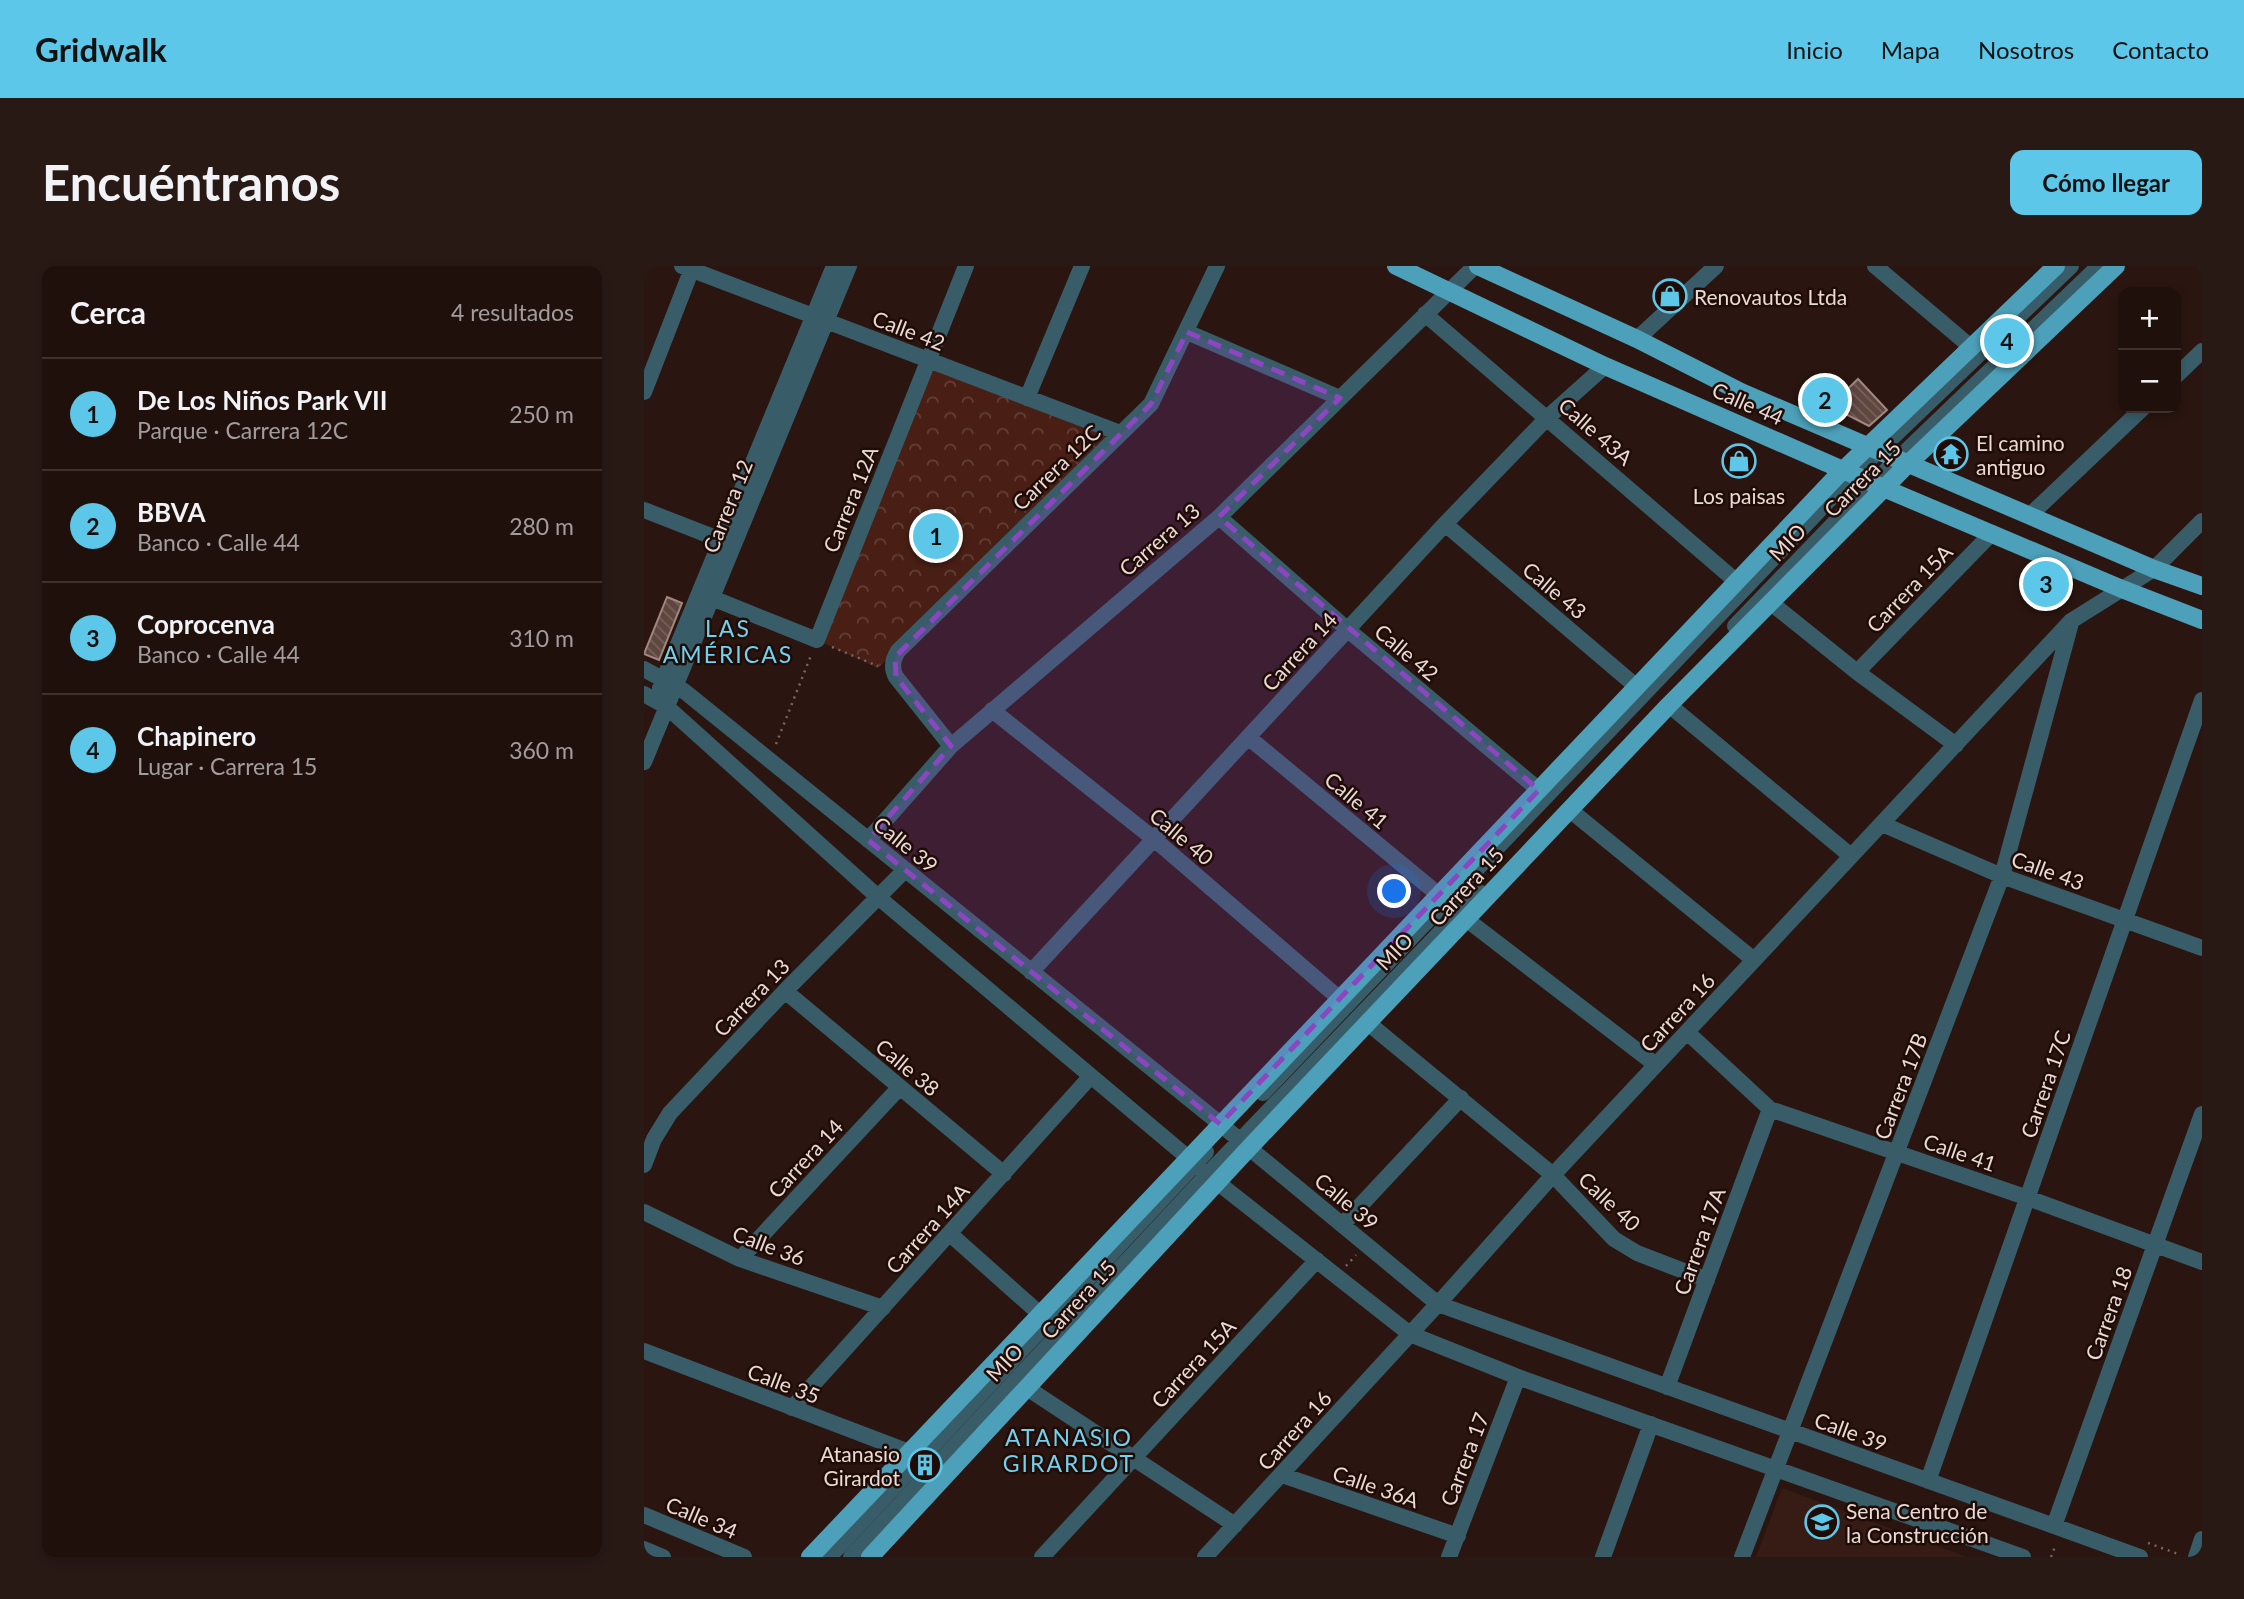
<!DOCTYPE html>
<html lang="es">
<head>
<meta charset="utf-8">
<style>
  body { margin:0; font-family:Lato,sans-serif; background:#281915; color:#f1f3f6 }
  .controls { position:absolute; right:21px; top:21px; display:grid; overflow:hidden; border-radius:14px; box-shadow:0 4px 10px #0003 }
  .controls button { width:63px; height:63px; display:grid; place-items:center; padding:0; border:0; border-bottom:2px solid #3d302d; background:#20100c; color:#f1f3f6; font:35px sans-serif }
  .you { position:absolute; left:751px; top:626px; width:24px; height:24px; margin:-18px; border:5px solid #fff; border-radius:50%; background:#1a73e8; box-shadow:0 0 0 10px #1a73e833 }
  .badge { display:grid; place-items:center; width:46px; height:46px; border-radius:50%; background:#5cc7e8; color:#111; font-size:23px; font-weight:700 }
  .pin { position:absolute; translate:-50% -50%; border:4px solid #fff; box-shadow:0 2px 7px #0006 }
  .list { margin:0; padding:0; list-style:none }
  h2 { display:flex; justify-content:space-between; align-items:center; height:91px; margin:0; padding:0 28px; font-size:30px }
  h2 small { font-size:23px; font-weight:400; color:#a29d9d }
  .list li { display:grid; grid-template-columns:46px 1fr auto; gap:21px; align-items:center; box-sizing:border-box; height:112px; padding:0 28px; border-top:2px solid #3d302d }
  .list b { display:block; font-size:26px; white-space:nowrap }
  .list p { margin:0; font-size:23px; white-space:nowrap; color:#a29d9d }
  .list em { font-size:23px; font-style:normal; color:#a29d9d }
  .map { position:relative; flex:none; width:1558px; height:1291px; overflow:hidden; border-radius:14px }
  header { display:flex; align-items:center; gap:42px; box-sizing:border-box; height:98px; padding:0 35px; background:#5cc7e8; color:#111 }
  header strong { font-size:33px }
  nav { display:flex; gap:38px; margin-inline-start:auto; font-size:24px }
  .intro { display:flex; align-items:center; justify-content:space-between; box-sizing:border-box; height:168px; padding:0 42px }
  h1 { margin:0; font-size:49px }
  .button { padding:18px 32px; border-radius:14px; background:#5cc7e8; color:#111; font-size:24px; font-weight:700 }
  main { display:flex; gap:42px; padding:0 42px }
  aside { flex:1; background:#20100c; border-radius:14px; box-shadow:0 4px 10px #0003 }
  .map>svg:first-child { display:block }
</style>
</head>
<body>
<header>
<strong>Gridwalk</strong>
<nav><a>Inicio</a><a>Mapa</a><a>Nosotros</a><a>Contacto</a></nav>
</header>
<div class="intro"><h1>Encuéntranos</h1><a class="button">Cómo llegar</a></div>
<main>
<aside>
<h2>Cerca<small>4 resultados</small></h2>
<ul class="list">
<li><span class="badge">1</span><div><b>De Los Niños Park VII</b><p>Parque · Carrera 12C</p></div><em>250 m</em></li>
<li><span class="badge">2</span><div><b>BBVA</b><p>Banco · Calle 44</p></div><em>280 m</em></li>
<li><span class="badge">3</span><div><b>Coprocenva</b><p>Banco · Calle 44</p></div><em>310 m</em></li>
<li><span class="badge">4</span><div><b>Chapinero</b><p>Lugar · Carrera 15</p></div><em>360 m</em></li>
</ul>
</aside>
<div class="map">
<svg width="1558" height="1291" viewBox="0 0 1558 1291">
  <defs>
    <pattern id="park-crowns" width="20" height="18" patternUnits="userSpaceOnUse" patternTransform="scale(1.75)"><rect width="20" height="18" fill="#491f15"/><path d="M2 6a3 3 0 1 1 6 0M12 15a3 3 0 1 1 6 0" fill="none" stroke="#633f36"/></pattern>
    <pattern id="building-back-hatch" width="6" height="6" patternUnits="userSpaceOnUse" patternTransform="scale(1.75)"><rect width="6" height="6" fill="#5f4740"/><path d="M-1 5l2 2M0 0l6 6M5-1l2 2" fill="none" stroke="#76615b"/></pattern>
  </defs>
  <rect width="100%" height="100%" fill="#2a1510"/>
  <path fill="#371c15" d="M1138 1222 1323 1291H1112Z"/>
  <path fill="url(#park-crowns)" d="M284 94 476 167 234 402 173 374Z"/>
  <path fill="url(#building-back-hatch)" stroke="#a28780" stroke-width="2" d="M1214 113 1243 144 1225 160 1186 140Z
    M23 331 38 337 15 394 0 388Z"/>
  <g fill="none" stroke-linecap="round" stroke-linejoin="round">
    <path stroke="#796662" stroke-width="2.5" stroke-dasharray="2 5" stroke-linecap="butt" d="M188 381 234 400
      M132 478 168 387
      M702 1000 712 989
      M1504 1277 1537 1289
      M1407 1291 1412 1278"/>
    <path stroke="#385d69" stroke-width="16" d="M38 0 476 167
      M1231 0 1327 81
      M781 48 1093 316
      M543 66 696 132
      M993 73 1072 0
      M1532 110 1558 85
      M0 126 49 0
      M383 132 438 0
      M0 244 77 274
      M1385 250 1499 142
      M575 251 704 364 895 524
      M801 258 993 421
      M68 332 173 374 322 0
      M1127 337 1213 406 1312 479
      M1091 360 1229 217 1455 0
      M0 403 40 425 569 852 794 1038 1496 1291
      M1213 406 1348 267
      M16 422 190 0
      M0 428 23 441 234 631 573 916 766 1068 874 1111 1379 1291
      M1025 439 1207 590
      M348 444 510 573 696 733
      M604 471 795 629
      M307 480 252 411C247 402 249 393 254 385L507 138 573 0
      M0 496 205 0
      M926 544 1110 694
      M1238 558 1358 610 1558 682
      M224 574 307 480 575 251 831 0
      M822 653 1012 799
      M387 706 801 258 904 151 961 100
      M141 725 360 908
      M724 757 909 909 970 973 993 987 1063 1014
      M1043 766 1126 843 1384 932 1558 996
      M619 827 1204 214 1427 0
      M0 899 10 873 26 847 141 725 261 604
      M0 946 96 993 239 1042
      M698 959 817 832
      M306 968 396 1048
      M96 993 256 821
      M0 1085 265 1186
      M1023 1121 1126 843
      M383 1122 591 1259
      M148 1142 447 810
      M638 1209 814 1270
      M1284 1215 1558 434
      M0 1249 100 1291
      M1410 1260 1558 848
      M0 1283 19 1291
      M185 1291 562 886
      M207 1291 564 908 835 626
      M398 1291 673 994
      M561 1291 803 1028 909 909 1427 355 1510 303 1558 255
      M805 1291 874 1111
      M959 1291 1007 1158
      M1098 1291 1358 610 1427 357
      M1552 1291 1558 1273"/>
    <path stroke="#4ca0b9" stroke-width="18" d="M752 0 961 100 1249 226 1478 323 1558 354
      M834 0 993 73 1097 126 1510 303 1558 320
      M166 1291 1193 210 1412 0
      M226 1291 605 882 1025 439 1265 197 1472 0"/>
  </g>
  <path fill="#8c46c2" fill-opacity="0.2" stroke="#8c46c2" stroke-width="5" stroke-dasharray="14 9" stroke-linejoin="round" d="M543 66 696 132 575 251 895 524 576 858 224 574 307 480 252 411 251 391 507 138Z"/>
  <defs>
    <symbol id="shop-ring" viewBox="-11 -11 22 22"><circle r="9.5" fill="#200c07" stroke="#5cc7e8" stroke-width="1.5"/><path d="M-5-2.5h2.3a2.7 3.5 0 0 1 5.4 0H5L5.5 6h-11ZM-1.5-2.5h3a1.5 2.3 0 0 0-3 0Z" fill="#5cc7e8"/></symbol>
    <symbol id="temple-ring" viewBox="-11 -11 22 22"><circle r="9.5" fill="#200c07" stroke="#5cc7e8" stroke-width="1.5"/><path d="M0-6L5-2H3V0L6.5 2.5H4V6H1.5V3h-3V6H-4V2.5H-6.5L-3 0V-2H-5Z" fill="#5cc7e8"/></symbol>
    <symbol id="building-ring" viewBox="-11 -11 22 22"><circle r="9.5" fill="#200c07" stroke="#5cc7e8" stroke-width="1.5"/><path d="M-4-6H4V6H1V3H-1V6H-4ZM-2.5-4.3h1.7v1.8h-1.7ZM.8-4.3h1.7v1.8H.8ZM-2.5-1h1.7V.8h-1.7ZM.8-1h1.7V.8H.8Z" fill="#5cc7e8"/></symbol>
    <symbol id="university-ring" viewBox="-11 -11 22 22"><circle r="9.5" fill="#200c07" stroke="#5cc7e8" stroke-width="1.5"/><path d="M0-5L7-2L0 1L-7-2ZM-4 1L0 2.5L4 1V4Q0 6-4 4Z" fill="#5cc7e8"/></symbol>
  </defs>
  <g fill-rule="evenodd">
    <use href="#shop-ring" x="1007" y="11" width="38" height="38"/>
    <use href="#temple-ring" x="1288" y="169" width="38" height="38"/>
    <use href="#shop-ring" x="1076" y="176" width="38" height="38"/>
    <use href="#building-ring" x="262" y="1180" width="38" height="38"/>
    <use href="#university-ring" x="1159" y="1237" width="38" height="38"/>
  </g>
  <g text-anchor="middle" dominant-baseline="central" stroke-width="5" stroke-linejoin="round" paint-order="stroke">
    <g font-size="21" fill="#e9dad6" stroke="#200c07" text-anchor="start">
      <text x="1050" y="30">Renovautos Ltda</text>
      <text x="1332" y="176">El camino<tspan x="1332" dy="24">antiguo</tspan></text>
      <text x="1095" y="229" text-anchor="middle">Los paisas</text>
      <text x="256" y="1187" text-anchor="end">Atanasio<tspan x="256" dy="24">Girardot</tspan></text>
      <text x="1202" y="1244">Sena Centro de<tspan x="1202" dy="24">la Construcción</tspan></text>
    </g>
    <g font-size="21" fill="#e9dad6" stroke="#200c07">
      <text transform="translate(265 64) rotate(21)">Calle 42</text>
      <text transform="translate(1104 137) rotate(24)">Calle 44</text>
      <text transform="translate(952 165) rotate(41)">Calle 43A</text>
      <text transform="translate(412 201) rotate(-44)">Carrera 12C</text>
      <text transform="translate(1218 212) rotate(-45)">Carrera 15</text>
      <text transform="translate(206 233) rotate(-68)">Carrera 12A</text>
      <text transform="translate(83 240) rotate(-68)">Carrera 12</text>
      <text transform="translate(515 273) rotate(-41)">Carrera 13</text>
      <text transform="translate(1143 276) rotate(-46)">MIO</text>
      <text transform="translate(1265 322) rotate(-46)">Carrera 15A</text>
      <text transform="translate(911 324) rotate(40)">Calle 43</text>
      <text transform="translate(655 385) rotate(-47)">Carrera 14</text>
      <text transform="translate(763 386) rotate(40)">Calle 42</text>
      <text transform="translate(713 534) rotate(40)">Calle 41</text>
      <text transform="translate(538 570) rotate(40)">Calle 40</text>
      <text transform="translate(262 578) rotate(39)">Calle 39</text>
      <text transform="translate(1404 604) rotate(20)">Calle 43</text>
      <text transform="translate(822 620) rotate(-47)">Carrera 15</text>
      <text transform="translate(750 685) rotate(-46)">MIO</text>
      <text transform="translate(107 731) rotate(-46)">Carrera 13</text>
      <text transform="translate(1033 746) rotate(-47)">Carrera 16</text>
      <text transform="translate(264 801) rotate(40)">Calle 38</text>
      <text transform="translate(1401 818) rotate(-71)">Carrera 17C</text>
      <text transform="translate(1256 820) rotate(-69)">Carrera 17B</text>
      <text transform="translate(1316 886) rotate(19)">Calle 41</text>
      <text transform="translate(161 892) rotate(-47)">Carrera 14</text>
      <text transform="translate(703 935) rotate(40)">Calle 39</text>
      <text transform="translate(966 935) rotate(43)">Calle 40</text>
      <text transform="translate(283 962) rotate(-48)">Carrera 14A</text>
      <text transform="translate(1055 975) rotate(-70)">Carrera 17A</text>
      <text transform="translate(125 979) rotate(21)">Calle 36</text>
      <text transform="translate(434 1033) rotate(-47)">Carrera 15</text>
      <text transform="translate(1464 1047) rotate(-70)">Carrera 18</text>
      <text transform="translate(360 1096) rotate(-47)">MIO</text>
      <text transform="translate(549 1097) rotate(-47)">Carrera 15A</text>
      <text transform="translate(140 1117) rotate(21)">Calle 35</text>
      <text transform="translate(650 1164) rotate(-48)">Carrera 16</text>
      <text transform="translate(1207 1165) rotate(20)">Calle 39</text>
      <text transform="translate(820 1193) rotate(-69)">Carrera 17</text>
      <text transform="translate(732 1220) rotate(19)">Calle 36A</text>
      <text transform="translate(58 1251) rotate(23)">Calle 34</text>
    </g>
    <g font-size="23" letter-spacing="2" fill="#71d1ef" stroke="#200c07">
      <text x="84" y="362">LAS<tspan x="84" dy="26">AMÉRICAS</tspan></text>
      <text x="425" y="1171">ATANASIO<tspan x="425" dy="26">GIRARDOT</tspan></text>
    </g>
  </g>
</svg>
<div class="controls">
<button>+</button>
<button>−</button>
</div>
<div class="you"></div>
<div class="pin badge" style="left:292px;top:270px">1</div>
<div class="pin badge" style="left:1181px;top:134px">2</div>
<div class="pin badge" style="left:1402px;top:318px">3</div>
<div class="pin badge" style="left:1363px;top:75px">4</div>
</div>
</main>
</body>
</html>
